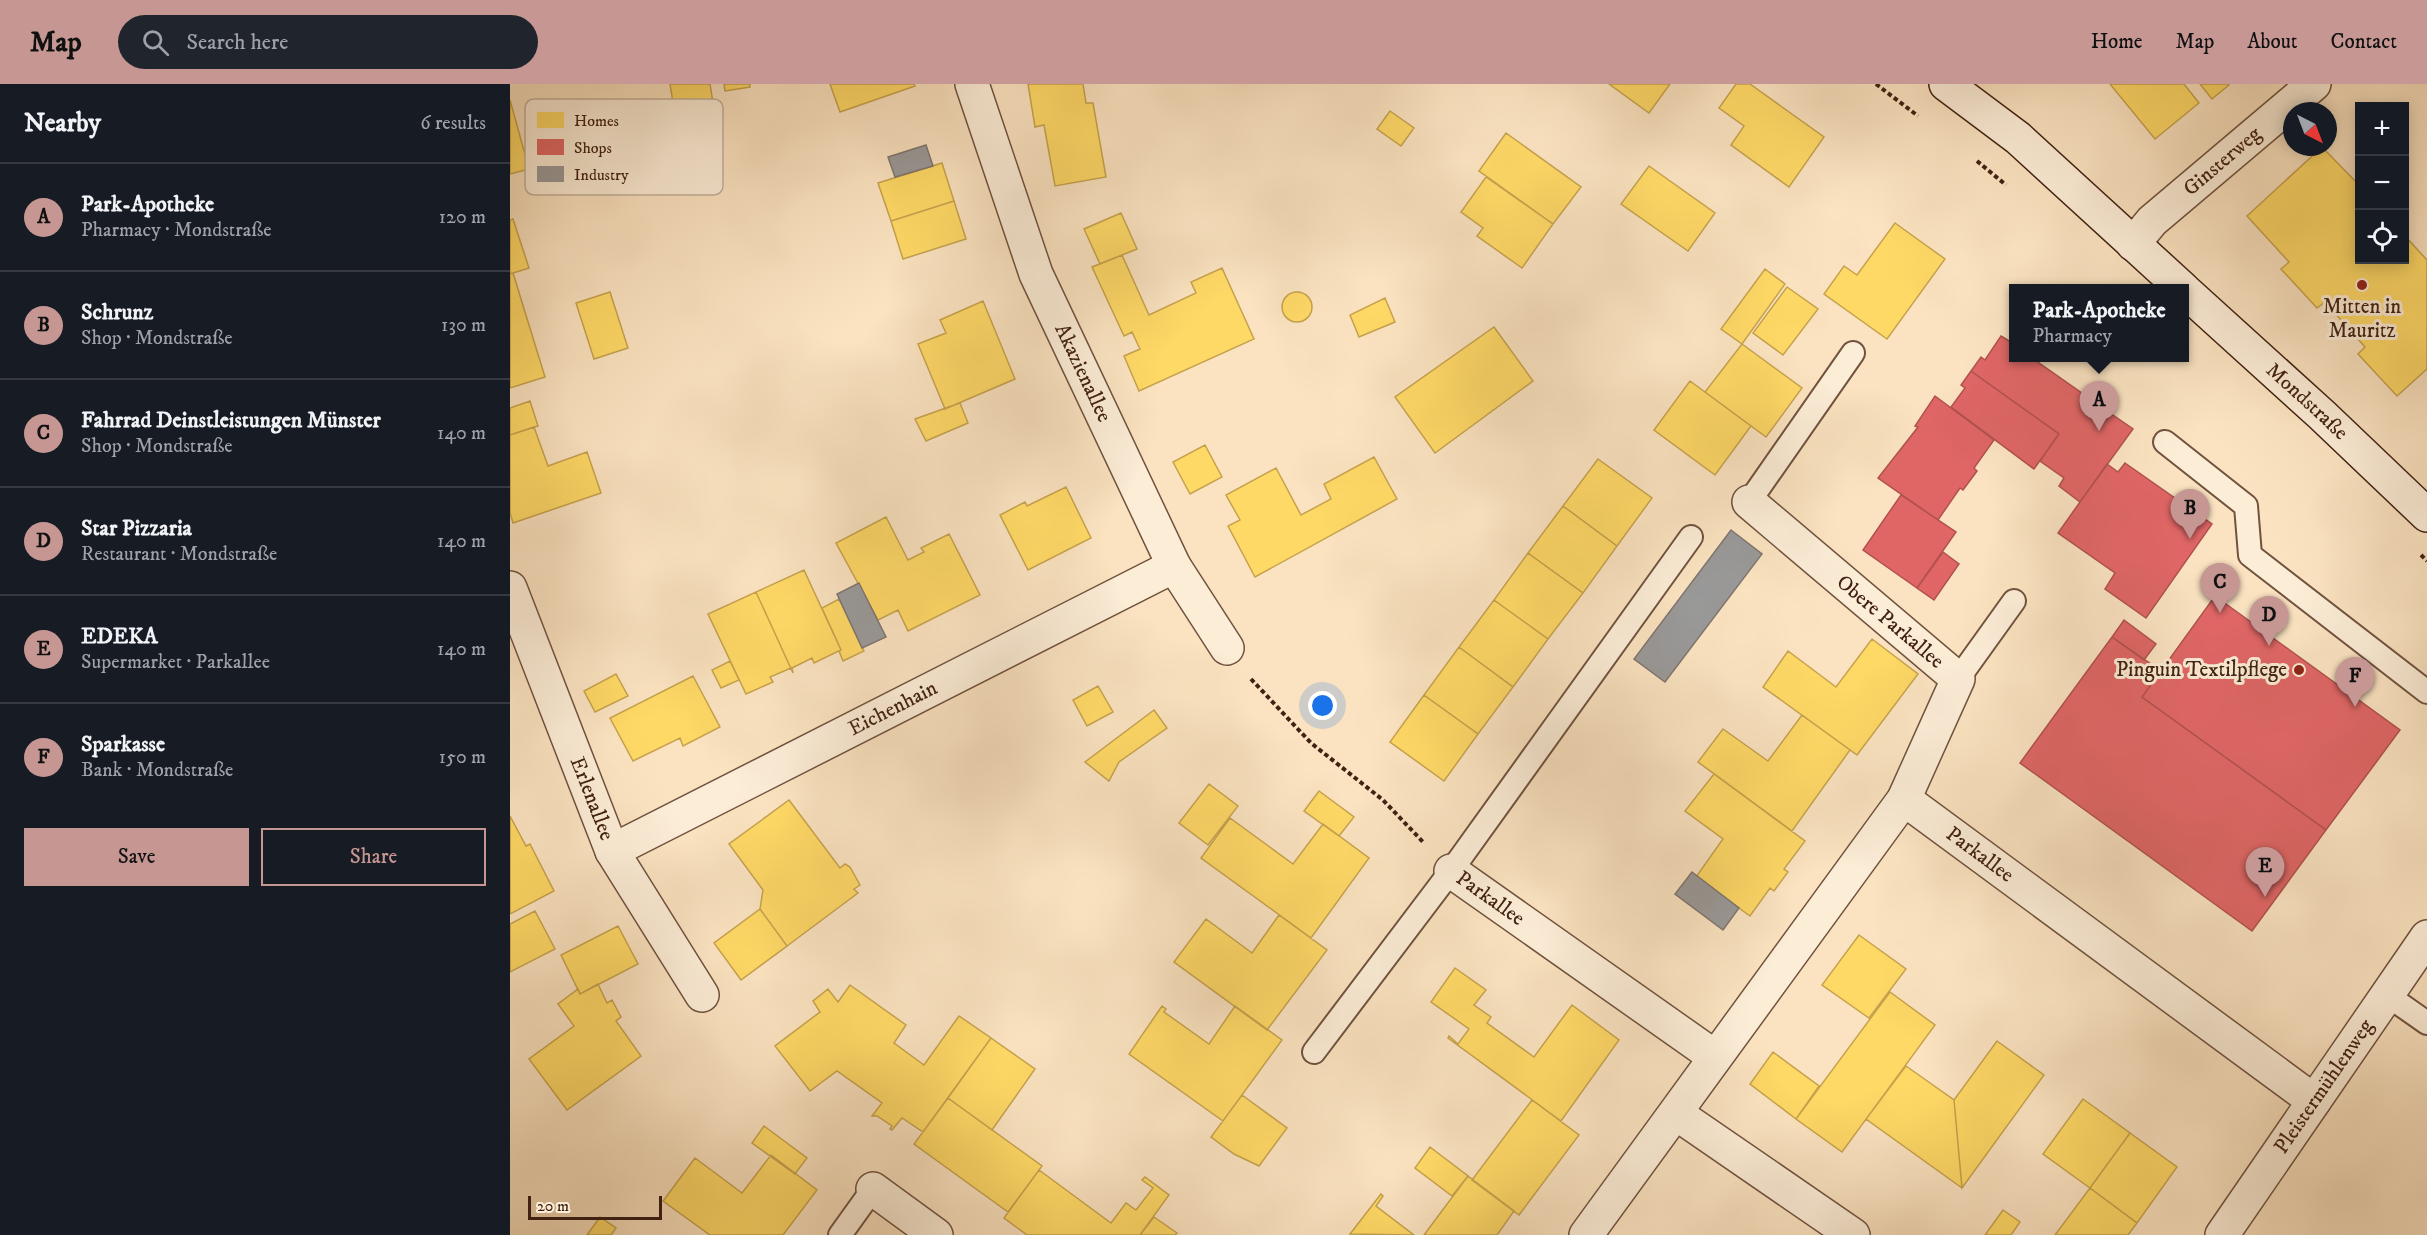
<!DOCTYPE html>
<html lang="en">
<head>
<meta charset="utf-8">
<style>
  body { margin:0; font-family:"IM FELL DW Pica",serif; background:#20242c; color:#f1f3f6 }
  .controls { position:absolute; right:18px; top:18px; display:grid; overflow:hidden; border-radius:0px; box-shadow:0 3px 15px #0003 }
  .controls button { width:54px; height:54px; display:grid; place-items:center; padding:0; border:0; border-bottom:2px solid #363941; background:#171b24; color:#f1f3f6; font:30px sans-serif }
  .compass { position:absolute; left:1773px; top:18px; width:54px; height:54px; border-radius:50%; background:#171b24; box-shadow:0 3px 15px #0003; rotate:138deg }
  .scale { position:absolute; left:18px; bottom:15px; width:134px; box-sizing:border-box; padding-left:6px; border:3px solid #412112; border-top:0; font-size:16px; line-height:21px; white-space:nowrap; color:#412112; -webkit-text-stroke:4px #fcedd7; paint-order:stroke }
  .you { position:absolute; left:813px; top:622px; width:21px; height:21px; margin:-15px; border:4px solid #fff; border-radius:50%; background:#1a73e8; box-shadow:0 0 0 9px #1a73e833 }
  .badge { display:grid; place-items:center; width:39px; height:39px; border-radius:50%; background:#c59692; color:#111; font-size:20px; font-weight:700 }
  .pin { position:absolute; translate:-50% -50px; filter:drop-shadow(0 2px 3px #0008) }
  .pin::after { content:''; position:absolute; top:32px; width:21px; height:18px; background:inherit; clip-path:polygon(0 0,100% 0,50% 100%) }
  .popup { position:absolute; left:1499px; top:200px; width:180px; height:78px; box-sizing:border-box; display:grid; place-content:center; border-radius:0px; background:#171b24; filter:drop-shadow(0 2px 4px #0005); font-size:20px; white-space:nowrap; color:#9ea1a6 }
  .popup b { font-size:22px; color:#f1f3f6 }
  .popup::after { content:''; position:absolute; left:50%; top:100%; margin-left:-12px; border:12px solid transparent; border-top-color:#171b24 }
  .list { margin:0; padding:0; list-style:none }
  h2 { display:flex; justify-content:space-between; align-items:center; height:78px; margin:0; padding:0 24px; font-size:26px }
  h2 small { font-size:20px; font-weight:400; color:#9ea1a6 }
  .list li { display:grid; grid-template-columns:39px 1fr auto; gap:18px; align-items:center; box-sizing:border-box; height:108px; padding:0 24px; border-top:2px solid #363941 }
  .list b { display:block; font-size:22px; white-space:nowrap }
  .list p { margin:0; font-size:20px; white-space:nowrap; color:#9ea1a6 }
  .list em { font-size:20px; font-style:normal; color:#9ea1a6 }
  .actions { display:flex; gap:12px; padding:18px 24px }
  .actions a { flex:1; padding:14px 0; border:2px solid #c59692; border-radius:0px; text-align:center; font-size:21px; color:#c59692 }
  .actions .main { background:#c59692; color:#111 }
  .icon { flex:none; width:33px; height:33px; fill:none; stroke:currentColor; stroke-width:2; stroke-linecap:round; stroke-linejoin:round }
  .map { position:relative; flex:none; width:1917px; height:1151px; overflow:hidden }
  header { display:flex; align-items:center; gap:36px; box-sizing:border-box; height:84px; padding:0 30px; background:#c59692; color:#111 }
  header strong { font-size:28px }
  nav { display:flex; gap:33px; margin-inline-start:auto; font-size:21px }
  .search { width:420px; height:54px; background:#20242c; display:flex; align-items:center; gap:15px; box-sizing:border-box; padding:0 21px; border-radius:33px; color:#9ea1a6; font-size:22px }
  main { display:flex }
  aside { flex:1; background:#171b24 }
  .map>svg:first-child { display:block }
</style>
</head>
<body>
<header>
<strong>Map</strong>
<div class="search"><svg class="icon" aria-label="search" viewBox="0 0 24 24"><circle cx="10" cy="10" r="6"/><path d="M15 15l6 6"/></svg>Search here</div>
<nav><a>Home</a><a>Map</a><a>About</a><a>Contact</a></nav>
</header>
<main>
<aside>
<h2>Nearby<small>6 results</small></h2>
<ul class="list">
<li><span class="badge">A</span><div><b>Park-Apotheke</b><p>Pharmacy · Mondstraße</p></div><em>120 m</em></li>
<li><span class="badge">B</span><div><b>Schrunz</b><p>Shop · Mondstraße</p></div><em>130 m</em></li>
<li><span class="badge">C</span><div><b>Fahrrad Deinstleistungen Münster</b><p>Shop · Mondstraße</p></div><em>140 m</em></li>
<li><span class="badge">D</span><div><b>Star Pizzaria</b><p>Restaurant · Mondstraße</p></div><em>140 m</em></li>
<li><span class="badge">E</span><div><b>EDEKA</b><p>Supermarket · Parkallee</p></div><em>140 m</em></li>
<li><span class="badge">F</span><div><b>Sparkasse</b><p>Bank · Mondstraße</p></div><em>150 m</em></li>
</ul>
<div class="actions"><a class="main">Save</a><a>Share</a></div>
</aside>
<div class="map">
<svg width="1917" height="1151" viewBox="0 0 1917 1151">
  <rect width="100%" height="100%" fill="#fbe3c1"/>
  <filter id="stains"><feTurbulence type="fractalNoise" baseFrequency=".00333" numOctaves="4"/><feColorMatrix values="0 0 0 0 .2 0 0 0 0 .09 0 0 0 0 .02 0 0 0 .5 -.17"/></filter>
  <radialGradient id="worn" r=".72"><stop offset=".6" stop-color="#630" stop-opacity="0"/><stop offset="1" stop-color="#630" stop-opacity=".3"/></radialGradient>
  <path fill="#ffd966" stroke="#c6a24d" stroke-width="1.5" d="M160 0H200L212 75 173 81Z
    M214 0H240V3L215 7Z
    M320 0H404L405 2 330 28Z
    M518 0H573L576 19H583L596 93 545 102 534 41 525 43Z
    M1099 0H1160L1139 29Z
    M1226 0H1240L1314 53 1279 103 1221 61 1234 42 1209 24Z
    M1600 0H1674L1689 19 1645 55Z
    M1690 0H1719V1L1702 15Z
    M0 16 19 85 0 90Z
    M880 27 904 44 891 62 867 45Z
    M996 49 1071 103 1043 140 969 87Z
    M1812 63 1850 102V176H1894V151L1917 176V285L1887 312 1848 270 1855 263 1815 218 1807 224 1771 185 1779 178 1737 132Z
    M432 79 444 117 381 137 368 99Z
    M1139 82 1205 129 1178 167 1111 120Z
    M976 93 1043 140 1012 184 967 152 973 144 951 128Z
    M444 117 456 155 393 175 381 137Z
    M611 129 627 165 590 180 574 145Z
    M3 135 19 184 0 190V136Z
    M1385 139 1435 175 1377 255 1314 210 1334 182 1347 191Z
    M612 171 639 231 686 209 681 198 712 184 744 255 629 307 614 272 630 265 622 248 614 252 582 183Z
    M1255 185 1275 200 1232 260 1211 245Z
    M3 189 35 293 0 304V190Z
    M1277 203 1308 225 1273 271 1243 249Z
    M100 208 118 264 84 275 66 219Z
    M772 223a15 15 0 1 1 30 0a15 15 0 1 1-30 0Z
    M875 214 885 238 849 253 840 231Z
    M473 217 505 295 435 325 408 260 436 249 430 236Z
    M984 243 1023 297 925 369 885 313Z
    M1232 260 1292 304 1256 353 1195 308Z
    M1180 297 1241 342 1205 391 1144 346Z
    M20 317 28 342 0 351V324Z
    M450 319 458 339 416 357 405 335Z
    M24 343 38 382 77 368 91 409 3 439 0 429V351Z
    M695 361 712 393 680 410 663 378Z
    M864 373 887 415 745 493 718 442 730 436 716 411 766 384 791 431 821 415 814 400Z
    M1088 375 1142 414 1107 462 1053 422Z
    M556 403 581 454 518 486 490 431 515 418 517 422Z
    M1053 422 1107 462 1073 509 1018 469Z
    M376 433 398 476 414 468 411 464 439 450 470 511 398 547 388 526 368 536 326 459Z
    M1018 469 1073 509 1038 555 984 516Z
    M294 486 331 566 304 579 302 574 282 584 283 589 246 508Z
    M246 508 283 589 281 584 260 593 263 598 236 610 198 530Z
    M329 515 354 567 333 577 329 567 331 566 312 524Z
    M984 516 1038 555 1003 603 949 563Z
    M1362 555 1408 590 1347 671 1253 603 1278 567 1326 603Z
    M949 563 1003 603 968 650 914 611Z
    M220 577 229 596 211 604 202 586Z
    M106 590 118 612 85 628 74 607Z
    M183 592 210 643 173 662 170 654 123 677 100 634Z
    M588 602 603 628 577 642 563 616Z
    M914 611 968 650 934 697 880 658Z
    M644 626 657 644 609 678 599 697 575 678Z
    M1292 631 1340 666 1282 747 1188 678 1213 645 1258 677Z
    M1204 690 1295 757 1274 785 1278 788 1264 807 1260 804 1240 832 1186 793 1213 755 1175 727Z
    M699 700 728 722 698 761 669 739Z
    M809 707 844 733 829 752 794 727Z
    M279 716 330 784 335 780 340 783 350 801 344 805 348 809 277 862 250 825 253 806 219 760Z
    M0 732 16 762 20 760 44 807 0 830Z
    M720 734 783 780 813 740 859 774 801 854 691 774Z
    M250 825 277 862 231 896 204 859Z
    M25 827 45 865 0 888V840Z
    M769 831 817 866 757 946 664 878 696 835 742 869Z
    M108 842 128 880 70 910 51 871Z
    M1349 851 1396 885 1359 934 1312 901Z
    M945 884 976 906 964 921 981 933 977 939 1024 973 1062 921 1109 956 1051 1037 938 954 939 952 948 960 959 945 921 918Z
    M88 900 97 919 102 916 111 933 106 937 131 972 57 1026 19 975 64 942 48 920 68 905 70 910Z
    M340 901 396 941 384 959 414 981 449 932 481 954 413 1048 392 1034 382 1046 380 1045 382 1042 367 1032H362L372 1019 327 987 300 1007 265 962 310 928 303 917 318 905 328 918Z
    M1380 908 1425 941 1332 1068 1286 1035Z
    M652 922 656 925 654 928 699 960 725 922 772 956 713 1037 619 970Z
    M481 954 525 985 482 1046 438 1014Z
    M1487 957 1534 991 1452 1104 1444 1016Z
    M1263 968 1309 1002 1286 1035 1240 1000Z
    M1396 982 1444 1016 1452 1104 1356 1035Z
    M732 1011 777 1044 749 1082 724 1070 701 1053Z
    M438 1014 532 1082 498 1128 404 1060Z
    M1573 1015 1620 1049 1580 1104 1533 1070Z
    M1022 1016 1069 1051 1009 1131 962 1096Z
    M254 1042 297 1074 285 1090 242 1059Z
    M1620 1049 1667 1083 1627 1139 1580 1104Z
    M920 1063 958 1092 942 1112 905 1084Z
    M261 1071 307 1106 273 1151H200L153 1117 185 1074 232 1109Z
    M529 1086 601 1139 616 1119 626 1126 643 1104 632 1096 635 1093 659 1111 630 1151H517L494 1134Z
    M958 1092 1004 1127 987 1151H914Z
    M1580 1104 1627 1139 1618 1151H1545Z
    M871 1110 873 1112 866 1122 904 1151 840 1150Z
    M1493 1126 1510 1138 1501 1151H1475Z
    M90 1133 106 1144 101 1151H77Z
    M644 1133 667 1149 665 1151H630Z"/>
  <path fill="#e06666" stroke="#b0514d" stroke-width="1.5" d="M1491 252 1504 260V274H1522L1576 312 1570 320 1594 338 1600 329 1623 345 1570 418 1549 402 1554 394 1530 377 1549 350 1461 287 1471 273 1475 276Z
    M1461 287 1549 350 1524 385 1441 323 1455 304 1451 301Z
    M1425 312 1484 356 1464 384 1467 387 1453 406 1450 404 1428 436 1368 394 1408 343 1405 342Z
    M1615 379 1702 440 1636 534 1595 505 1605 489 1548 449 1597 380 1608 388Z
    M1391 411 1446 448 1407 504 1353 466Z
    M1433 468 1449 480 1424 516 1407 504Z
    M1705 512 1890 646 1816 746 1632 613Z
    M1614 536 1646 560 1634 576 1602 553Z
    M1602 553 1651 587 1632 613 1816 746 1742 847 1510 679Z"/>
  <path fill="#999" stroke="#7f7570" stroke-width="1.5" d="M416 61 423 82 385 93 378 73Z
    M1221 446 1252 470 1155 598 1124 575Z
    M349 499 376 553 352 564 327 510Z
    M1182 788 1229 824 1213 846 1165 810Z"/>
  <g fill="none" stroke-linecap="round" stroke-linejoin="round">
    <defs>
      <path id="lane" d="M1655 358 1736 422 1740 471 1917 608
        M1239 418 1343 269
        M1448 595 1504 517
        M1877 911 1917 939
        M804 968 941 787 1181 453
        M330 1151 363 1105"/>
      <g id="street">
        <path id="s1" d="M462 0 526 190 664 482 717 564"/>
        <path id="s2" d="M1623 160 1642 137 1804 0"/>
        <path id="s3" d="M0 504 102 767 192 911"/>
        <path id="s4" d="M1394 715 1804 1017"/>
        <path id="s5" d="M102 767 664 482"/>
        <path id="s6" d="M941 787 1205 973"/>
        <path d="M1167 1030 1343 1151"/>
        <path d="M363 1105 426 1151"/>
        <path d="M1076 1151 1394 715 1448 595 1239 418"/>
        <path id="s7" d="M1712 1151 1917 853"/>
      </g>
      <g id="secondary">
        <path d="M1436 0 1508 54 1672 204"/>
        <path id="s8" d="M1674 206 1812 331 1917 431"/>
      </g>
    </defs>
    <use href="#lane" stroke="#70523e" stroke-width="26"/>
    <use href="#street" stroke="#70523e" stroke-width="36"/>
    <use href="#secondary" stroke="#412112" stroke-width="36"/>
    <path stroke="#412112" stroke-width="4" stroke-dasharray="4.5 3" stroke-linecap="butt" d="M1366 0 1408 32
      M1467 77 1496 101
      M1911 471 1917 477
      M741 595 801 659 873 716 914 759"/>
    <use href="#lane" stroke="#fcedd7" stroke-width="22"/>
    <use href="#street" stroke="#fcedd7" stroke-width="33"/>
    <use href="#secondary" stroke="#fcedd7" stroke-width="33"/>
  </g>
  <g fill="#8f2418" stroke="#fcedd7" stroke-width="2">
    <circle cx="1852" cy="201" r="6"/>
    <circle cx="1789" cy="586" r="6"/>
  </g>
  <g text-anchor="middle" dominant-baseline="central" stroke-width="6" stroke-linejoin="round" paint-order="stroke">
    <g font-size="21" fill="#412112" stroke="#fcedd7">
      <text stroke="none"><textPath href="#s2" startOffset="122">Ginsterweg</textPath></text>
      <text stroke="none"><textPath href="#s1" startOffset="310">Akazienallee</textPath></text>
      <text stroke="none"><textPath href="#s8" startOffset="166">Mondstraße</textPath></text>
      <text transform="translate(1380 538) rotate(40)">Obere Parkallee</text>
      <text stroke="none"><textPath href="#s5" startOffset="315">Eichenhain</textPath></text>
      <text stroke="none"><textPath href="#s3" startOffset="226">Erlenallee</textPath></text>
      <text stroke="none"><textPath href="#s4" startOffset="94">Parkallee</textPath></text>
      <text stroke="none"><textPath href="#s6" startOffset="48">Parkallee</textPath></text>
      <text stroke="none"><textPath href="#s7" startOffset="180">Pleistermühlenweg</textPath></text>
    </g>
    <g font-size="21" fill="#412112" stroke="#fcedd7">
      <text x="1852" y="223">Mitten in<tspan x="1852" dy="24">Mauritz</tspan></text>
      <text x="1777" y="586" text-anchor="end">Pinguin Textilpflege</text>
    </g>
  </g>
  <rect x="15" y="15" width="198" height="96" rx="9" fill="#fcedd7" stroke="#c4b09c" stroke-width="1.5"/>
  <rect x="27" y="28" width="27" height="16" fill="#ffd966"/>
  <rect x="27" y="55" width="27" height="16" fill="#e06666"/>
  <rect x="27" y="82" width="27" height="16" fill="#999"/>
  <g font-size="16" fill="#412112">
    <text x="64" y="42">Homes</text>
    <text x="64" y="69">Shops</text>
    <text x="64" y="96">Industry</text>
  </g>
  <rect width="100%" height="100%" filter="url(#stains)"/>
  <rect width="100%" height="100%" fill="url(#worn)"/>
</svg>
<div class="controls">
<button>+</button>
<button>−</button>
<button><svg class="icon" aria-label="locate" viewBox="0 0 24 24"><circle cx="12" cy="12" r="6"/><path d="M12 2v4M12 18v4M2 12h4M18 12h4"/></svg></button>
</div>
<svg class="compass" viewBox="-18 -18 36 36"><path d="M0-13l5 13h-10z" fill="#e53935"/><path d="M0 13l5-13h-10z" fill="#9ea1a6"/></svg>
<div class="scale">20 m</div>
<div class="you"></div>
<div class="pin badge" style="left:1589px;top:347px">A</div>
<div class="popup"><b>Park-Apotheke</b>Pharmacy</div>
<div class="pin badge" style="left:1680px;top:455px">B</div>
<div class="pin badge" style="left:1710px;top:529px">C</div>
<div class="pin badge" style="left:1759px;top:562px">D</div>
<div class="pin badge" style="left:1755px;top:813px">E</div>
<div class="pin badge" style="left:1845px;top:623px">F</div>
</div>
</main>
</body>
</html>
